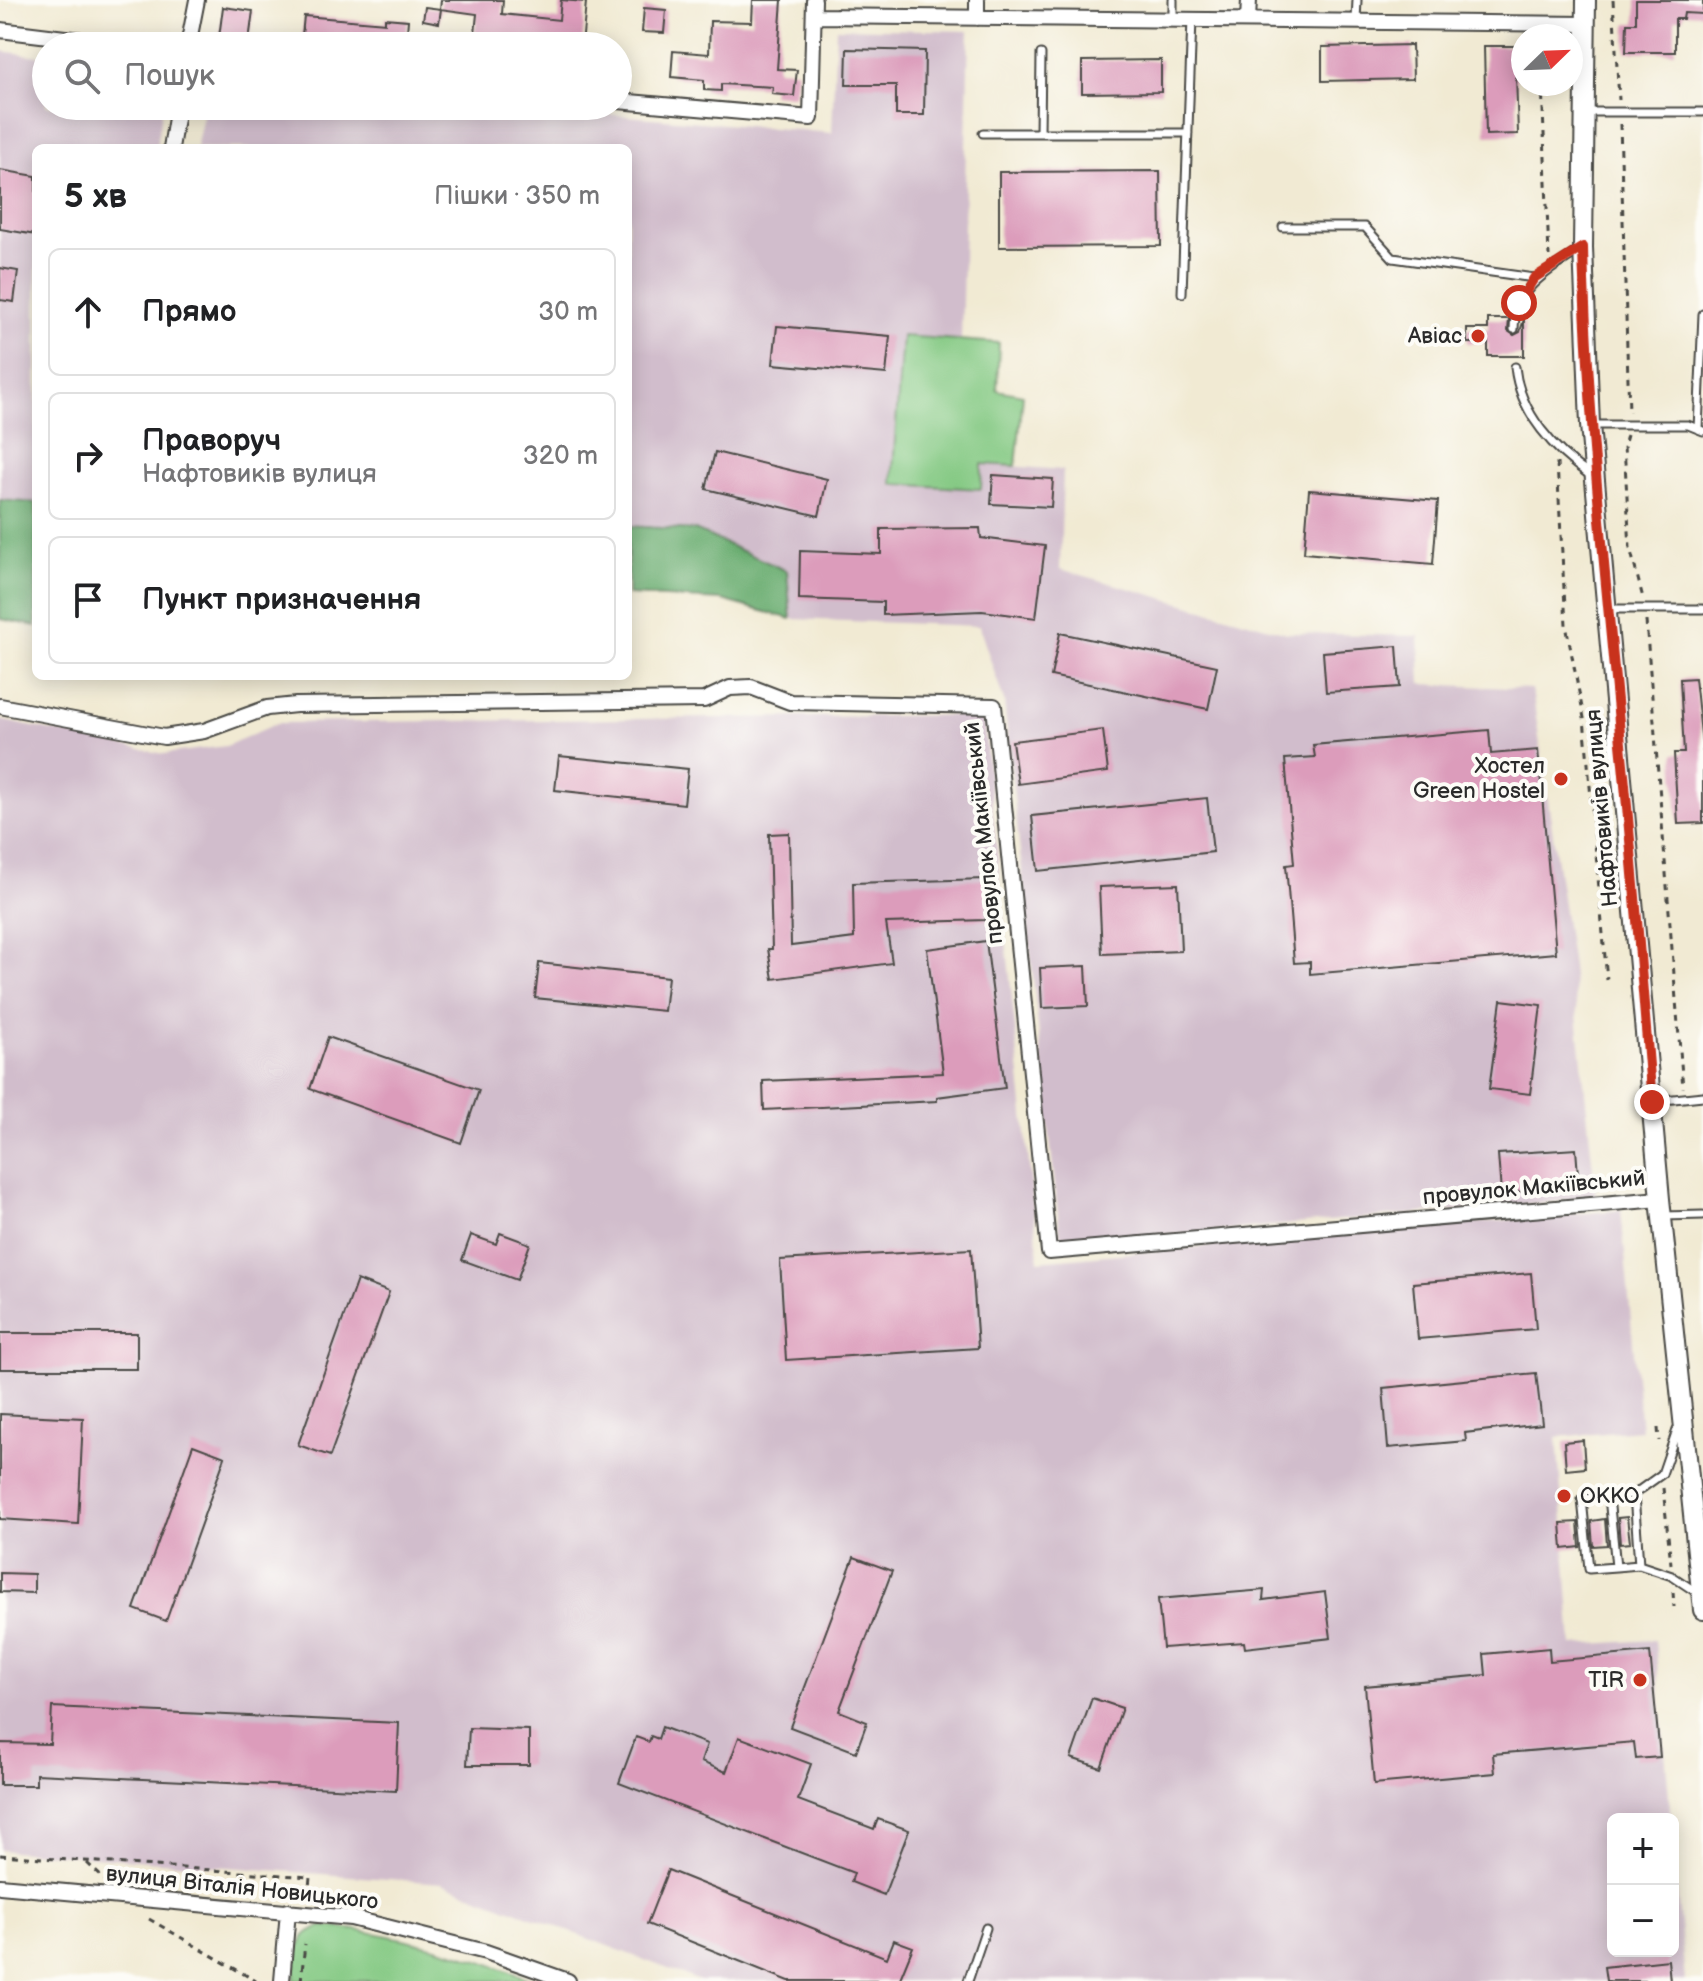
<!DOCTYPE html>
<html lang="uk">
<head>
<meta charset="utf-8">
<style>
  body { margin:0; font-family:"Balsamiq Sans",sans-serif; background:#f2f2f2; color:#202124 }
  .controls { position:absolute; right:24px; bottom:24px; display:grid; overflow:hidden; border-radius:12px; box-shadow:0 4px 20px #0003 }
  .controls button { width:72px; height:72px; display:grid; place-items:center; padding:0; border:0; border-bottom:2px solid #e0e0e0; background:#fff; color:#202124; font:40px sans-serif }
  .compass { position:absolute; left:1511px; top:24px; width:72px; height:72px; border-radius:50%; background:#fff; box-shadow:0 4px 20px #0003; rotate:67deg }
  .stop { position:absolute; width:24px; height:24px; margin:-18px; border:6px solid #c8321e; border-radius:50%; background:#fff }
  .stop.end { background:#c8321e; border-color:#fff; box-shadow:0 2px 8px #0008 }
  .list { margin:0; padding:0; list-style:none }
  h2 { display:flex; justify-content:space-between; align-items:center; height:104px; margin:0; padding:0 32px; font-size:34px }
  h2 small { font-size:26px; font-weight:400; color:#757577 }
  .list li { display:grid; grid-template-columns:52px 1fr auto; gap:24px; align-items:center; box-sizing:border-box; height:128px; margin:0 16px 16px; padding:0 16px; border:2px solid #e0e0e0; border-radius:12px }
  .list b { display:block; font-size:30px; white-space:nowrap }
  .list p { margin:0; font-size:26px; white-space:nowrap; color:#757577 }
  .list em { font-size:26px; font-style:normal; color:#757577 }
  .icon { flex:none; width:44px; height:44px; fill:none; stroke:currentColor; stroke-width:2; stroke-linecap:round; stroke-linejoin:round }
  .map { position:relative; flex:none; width:1703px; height:1981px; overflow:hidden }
  .search { position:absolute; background:#fff; box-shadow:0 4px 20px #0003; left:32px; top:32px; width:600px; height:88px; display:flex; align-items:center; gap:20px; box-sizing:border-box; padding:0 28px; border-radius:44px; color:#757577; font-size:30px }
  .panel { position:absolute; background:#fff; box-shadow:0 4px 20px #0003; left:32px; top:144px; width:600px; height:536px; border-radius:12px }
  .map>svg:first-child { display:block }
</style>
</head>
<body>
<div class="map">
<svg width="1703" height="1981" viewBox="0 0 1703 1981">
  <rect width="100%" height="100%" fill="#fdfcf7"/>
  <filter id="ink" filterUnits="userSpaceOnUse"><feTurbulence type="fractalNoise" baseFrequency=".0125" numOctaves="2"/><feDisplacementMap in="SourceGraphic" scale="16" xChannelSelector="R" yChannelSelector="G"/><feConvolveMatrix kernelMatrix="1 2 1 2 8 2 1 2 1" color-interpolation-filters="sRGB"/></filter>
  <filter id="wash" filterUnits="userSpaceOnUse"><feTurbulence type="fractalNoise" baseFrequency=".006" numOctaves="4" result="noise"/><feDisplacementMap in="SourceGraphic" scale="32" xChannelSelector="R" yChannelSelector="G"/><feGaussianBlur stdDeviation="1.8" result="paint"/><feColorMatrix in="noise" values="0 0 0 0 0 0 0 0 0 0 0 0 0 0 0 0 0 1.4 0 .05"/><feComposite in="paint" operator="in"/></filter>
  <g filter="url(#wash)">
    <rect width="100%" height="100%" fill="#f1ead3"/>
    <path fill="#d1bdcc" d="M836 28 969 31 961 341 902 336 981 488 982 464 1063 470 1060 569 1287 633 1419 636 1421 684 1532 689 1572 967 1596 1198 1061 1244 1004 701 979 626 792 619 786 571 695 530 628 526V148H196L205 106H508L832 133Z
      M0 51 46 57V106H163L156 148H36V503L0 500Z
      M983 715 1039 1261 1621 1210 1641 1430 1557 1437 1572 1645 1655 1640 1671 1819H1613V1951H1673V1843L1685 1981H700L442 1883 0 1850V720L164 754 226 746 278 723Z"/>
    <path fill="#84c983" stroke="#587a57" stroke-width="2" d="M902 336 999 343 997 390 1023 395 1016 466 982 464 981 489 892 484Z
      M326 1926C396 1934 468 1953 533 1981H294C297 1955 295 1930 326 1926Z"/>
    <path fill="#6bad71" stroke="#4b6c4e" stroke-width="2" d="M0 500 36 503V626L0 619Z
      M628 526 695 530 787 571 791 619 722 600 628 595Z"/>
    <g id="blocks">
      <path fill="#dc9cbb" d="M441 0H503L502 14 559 20 561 0 586 2 582 46H504L474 42 477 14 440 9Z
        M753 0H782L777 69 797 70 794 96 772 94 773 87 721 84V91L704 90V80L671 77 673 51 709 54 710 21 752 22Z
        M1636 0H1703V14L1684 13 1683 19H1675V52H1626L1627 23H1636Z
        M223 7 253 11 249 41 219 37Z
        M425 7 441 9 439 23 423 20Z
        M644 8 666 10 664 33 642 32Z
        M304 16 385 23V18L408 20 406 45H301Z
        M1412 45 1413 79 1322 81V47Z
        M1484 46H1515L1518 134 1486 135Z
        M847 49 925 51 924 115H896V85H846Z
        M1161 60V92L1082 93V61Z
        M0 170 36 176V235L0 229Z
        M1160 171 1161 246 999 247V172Z
        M0 268 18 271 14 302 0 300Z
        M1488 319H1509L1508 331 1514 335 1520 332 1524 319V356H1488V343H1467V329H1488Z
        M777 326 890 336 886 374 773 364Z
        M715 452 827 479 819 516 706 489Z
        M993 475 1053 479 1051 507 991 504Z
        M1309 490 1438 501 1433 564 1304 553Z
        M980 528 981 538 1045 546 1036 618 982 611 883 615V602L799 599 800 551 881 554V529Z
        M1060 633 1217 666 1208 709 1051 676Z
        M1397 646 1400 687 1326 692 1323 652Z
        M1695 678 1703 753V823L1678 824 1674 753H1684L1680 679Z
        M1103 730 1108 772 1018 784 1012 741Z
        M1489 730 1491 754 1538 750 1556 953 1310 974V962L1294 963 1286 865 1294 864 1285 759 1315 757 1313 745Z
        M559 756 688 769 684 804 555 790Z
        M1207 798 1213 852 1038 871 1032 816Z
        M789 833 791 946 854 938 853 883 985 879 986 920 886 923 892 963 773 979 768 949H772L769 834Z
        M1178 884 1181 951 1102 954 1099 887Z
        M986 941 1005 1088 937 1097V1101L764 1110 763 1081 943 1073 927 949Z
        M539 963 668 977 664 1011 535 998Z
        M1086 966 1088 1006 1042 1008 1040 968Z
        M1501 1000 1541 1005 1530 1094 1489 1089Z
        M328 1037 479 1090 461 1143 310 1089Z
        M1576 1149 1579 1188 1501 1193 1498 1154Z
        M500 1233 530 1244 517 1280 462 1260 471 1235 496 1244Z
        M971 1249 978 1348 786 1360 780 1260Z
        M1531 1273 1536 1329 1418 1339 1413 1283Z
        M357 1280 389 1292 330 1456 298 1445Z
        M0 1333H137V1369H0Z
        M1536 1373 1542 1424 1465 1433 1466 1441 1388 1448 1383 1388Z
        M0 1414 83 1418 78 1524 0 1519Z
        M1583 1440 1585 1468 1566 1470 1564 1442Z
        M193 1445 225 1457 166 1621 134 1609Z
        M1627 1517 1630 1543 1620 1544 1618 1518Z
        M1605 1519 1607 1545 1593 1546 1591 1521Z
        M1578 1522 1580 1547 1563 1549 1561 1523Z
        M854 1557 892 1571 839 1711 867 1722 856 1752 790 1727Z
        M0 1573 34 1574V1593L0 1592Z
        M1264 1590 1263 1600 1325 1592 1331 1638 1245 1648 1244 1642 1163 1648 1158 1599Z
        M1549 1648 1550 1661 1650 1652 1660 1757 1636 1759 1634 1742 1493 1754 1495 1773 1374 1784 1365 1686 1486 1675 1484 1654Z
        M1092 1698 1122 1708 1101 1768 1071 1758Z
        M52 1707 399 1723 396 1791 36 1774V1785H0V1743L50 1744Z
        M662 1727 707 1744 701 1762 726 1772 739 1737 811 1764 798 1800 874 1829 878 1819 909 1830 884 1895 851 1882 854 1873 619 1783 636 1737 649 1742 651 1736 658 1739Z
        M469 1728 529 1730V1765H467Z
        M668 1870 887 1958 894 1940 913 1947 899 1981H789L647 1924Z
        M1668 1960 1670 1981H1606L1604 1967Z"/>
    </g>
  </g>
  <g filter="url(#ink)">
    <use href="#blocks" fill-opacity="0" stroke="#494844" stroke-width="2"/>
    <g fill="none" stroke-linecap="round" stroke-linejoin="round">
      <defs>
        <path id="service" d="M1173 0V19
          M1356 21 1357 0
          M1587 112H1703
          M983 133H1188
          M1040 133 1041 54
          M1283 227H1365L1393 258 1534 278
          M1182 293 1192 19
          M1514 329C1515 286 1550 270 1581 249
          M1515 367C1520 414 1555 451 1591 476
          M1592 425H1688L1703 431
          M1698 429 1703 314
          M1610 609H1703
          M1654 1101 1703 1096
          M1664 1216 1703 1215
          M1677 1430 1662 1474 1634 1494 1639 1565 1672 1576 1699 1594
          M1634 1494 1609 1497 1616 1567 1639 1565
          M1609 1497 1582 1499 1589 1569 1616 1567
          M968 1981 986 1928"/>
        <path id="minor" d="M814 16 1586 24
          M977 18V0
          M1248 20 1249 0
          M0 30 130 46
          M188 46 197 0
          M618 101 811 118 814 0
          M171 148 178 106
          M0 706 164 737 204 731 267 708 296 705 704 700 730 688 751 687 790 702 994 706 1049 1252 1660 1199
          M0 1886 351 1918 486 1952 568 1981
          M282 1981 288 1911"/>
        <path id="tertiary" d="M1586 0 1583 247 1590 425 1660 1199 1703 1610"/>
      </defs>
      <use href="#service" stroke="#494844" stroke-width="11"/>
      <use href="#minor" stroke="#494844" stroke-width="18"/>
      <use href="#tertiary" stroke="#494844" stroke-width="22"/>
      <path stroke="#494844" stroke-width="3" stroke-dasharray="6 6" stroke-linecap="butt" d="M1613 0 1619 100
        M1542 84 1549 256
        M1620 124 1629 412
        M1627 435 1624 446 1630 548 1643 598
        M1557 463 1566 625 1584 718 1607 980
        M1646 621 1683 1088
        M1658 1428 1659 1441
        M1663 1488 1671 1564
        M1673 1592 1674 1607
        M0 1855 310 1877 308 1899
        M87 1863 105 1880
        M149 1919 256 1981
        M301 1981 305 1944"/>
      <use href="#service" stroke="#fff" stroke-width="7"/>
      <use href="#minor" stroke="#fff" stroke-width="14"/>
      <use href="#tertiary" stroke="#fff" stroke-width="18"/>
    </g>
  </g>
  <g fill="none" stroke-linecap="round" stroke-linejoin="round" filter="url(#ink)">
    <path stroke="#c8321e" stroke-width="10" d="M1519 303 1534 278 1583 247C1587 414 1606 578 1621 744 1633 863 1642 982 1652 1102"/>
  </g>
  <g fill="#c8321e" stroke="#fdfcf7" stroke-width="3">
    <circle cx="1478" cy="336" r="8"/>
    <circle cx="1561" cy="779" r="8"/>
    <circle cx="1564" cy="1496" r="8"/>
    <circle cx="1640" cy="1680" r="8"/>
  </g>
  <g text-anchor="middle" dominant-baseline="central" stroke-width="8" stroke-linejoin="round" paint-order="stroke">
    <g font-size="22" fill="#2b2b2b" stroke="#fdfcf7" text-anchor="end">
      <text x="1462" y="336">Авіас</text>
      <text x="1545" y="766">Хостел<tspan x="1545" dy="25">Green Hostel</tspan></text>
      <text x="1580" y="1496" text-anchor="start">ОККО</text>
      <text x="1624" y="1680">TIR</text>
    </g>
    <g font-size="22" fill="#2b2b2b" stroke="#fdfcf7">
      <text transform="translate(1602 808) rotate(-95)">Нафтовиків вулиця</text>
      <text transform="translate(984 833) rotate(-96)">провулок Макіївський</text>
      <text transform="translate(1534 1188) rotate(-5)">провулок Макіївський</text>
      <text transform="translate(242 1888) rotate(6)">вулиця Віталія Новицького</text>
    </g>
  </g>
</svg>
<div class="controls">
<button>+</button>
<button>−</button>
</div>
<svg class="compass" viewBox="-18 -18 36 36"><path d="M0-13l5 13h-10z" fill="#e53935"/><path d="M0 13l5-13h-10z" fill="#757577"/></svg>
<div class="stop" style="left:1519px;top:303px"></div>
<div class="stop end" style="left:1652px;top:1102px"></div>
<div class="search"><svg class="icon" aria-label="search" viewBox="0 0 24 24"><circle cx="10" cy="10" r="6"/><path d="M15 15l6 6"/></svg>Пошук</div>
<section class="panel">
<h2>5 хв<small>Пішки · 350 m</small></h2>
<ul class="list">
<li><svg class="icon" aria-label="ahead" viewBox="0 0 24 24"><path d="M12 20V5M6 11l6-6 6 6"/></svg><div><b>Прямо</b></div><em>30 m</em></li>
<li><svg class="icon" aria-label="right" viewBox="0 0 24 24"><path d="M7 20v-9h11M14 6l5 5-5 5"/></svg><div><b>Праворуч</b><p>Нафтовиків вулиця</p></div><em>320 m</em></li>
<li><svg class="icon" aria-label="arrive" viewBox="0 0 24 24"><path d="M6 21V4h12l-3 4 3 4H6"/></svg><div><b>Пункт призначення</b></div></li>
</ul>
</section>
</div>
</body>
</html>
